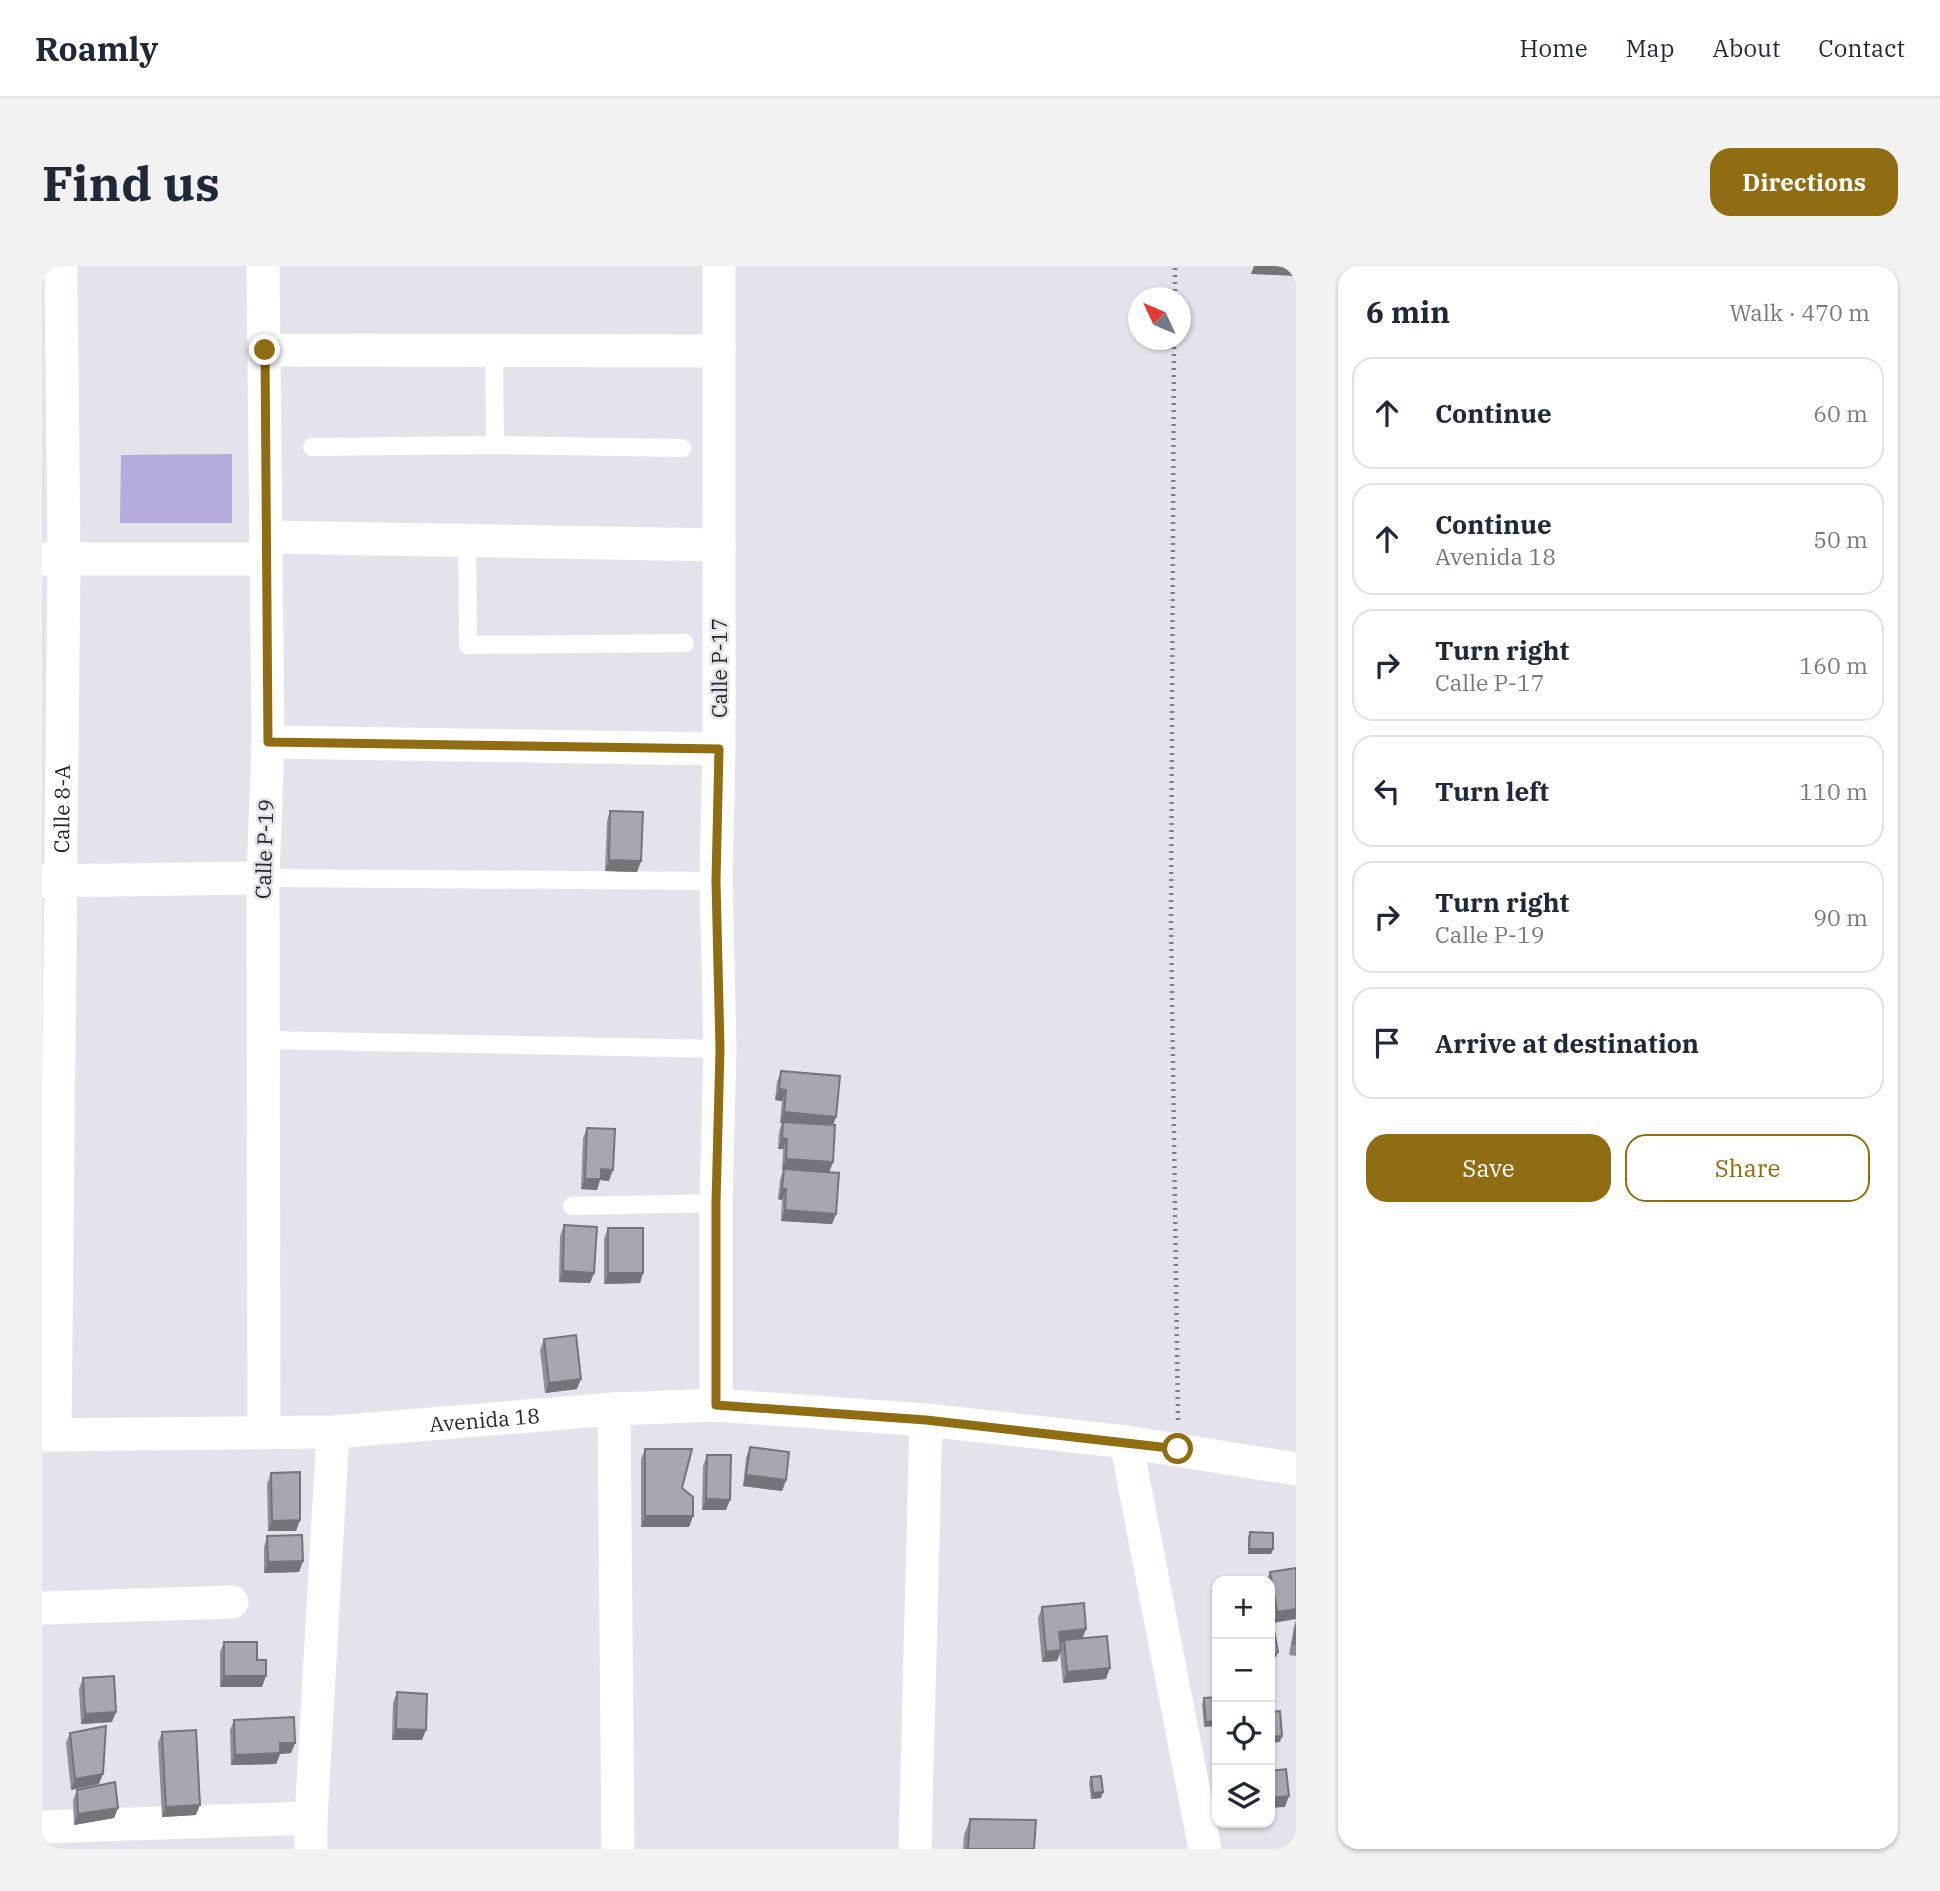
<!DOCTYPE html>
<html lang="en">
<head>
<meta charset="utf-8">
<style>
  body { margin:0; font-family:"IBM Plex Serif",serif; background:#f2f2f3; color:#1f2937 }
  .controls { position:absolute; right:21px; bottom:21px; display:grid; overflow:hidden; border-radius:14px; box-shadow:0 2px 5px #0004 }
  .controls button { width:63px; height:63px; display:grid; place-items:center; padding:0; border:0; border-bottom:2px solid #e0e1e3; background:#fff; color:#1f2937; font:35px sans-serif }
  .compass { position:absolute; left:1086px; top:21px; width:63px; height:63px; border-radius:50%; background:#fff; box-shadow:0 2px 5px #0004; rotate:314deg }
  .stop { position:absolute; width:21px; height:21px; margin:-16px; border:5px solid #906d12; border-radius:50%; background:#fff }
  .stop.end { background:#906d12; border-color:#fff; box-shadow:0 2px 7px #0008 }
  .list { margin:0; padding:0; list-style:none }
  h2 { display:flex; justify-content:space-between; align-items:center; height:91px; margin:0; padding:0 28px; font-size:30px }
  h2 small { font-size:23px; font-weight:400; color:#747a83 }
  .list li { display:grid; grid-template-columns:46px 1fr auto; gap:21px; align-items:center; box-sizing:border-box; height:112px; margin:0 14px 14px; padding:0 14px; border:2px solid #e0e1e3; border-radius:21px }
  .list b { display:block; font-size:26px; white-space:nowrap }
  .list p { margin:0; font-size:23px; white-space:nowrap; color:#747a83 }
  .list em { font-size:23px; font-style:normal; color:#747a83 }
  .actions { display:flex; gap:14px; padding:21px 28px }
  .actions a { flex:1; padding:16px 0; border:2px solid #906d12; border-radius:21px; text-align:center; font-size:24px; color:#906d12 }
  .actions .main { background:#906d12; color:#fff }
  .icon { flex:none; width:38px; height:38px; fill:none; stroke:currentColor; stroke-width:2; stroke-linecap:round; stroke-linejoin:round }
  .map { position:relative; flex:none; width:1254px; height:1583px; overflow:hidden; border-radius:21px }
  header { display:flex; align-items:center; gap:42px; box-sizing:border-box; height:98px; padding:0 35px; background:#fff; border-bottom:2px solid #e0e1e3 }
  header strong { font-size:33px }
  nav { display:flex; gap:38px; margin-inline-start:auto; font-size:24px }
  .intro { display:flex; align-items:center; justify-content:space-between; box-sizing:border-box; height:168px; padding:0 42px }
  h1 { margin:0; font-size:49px }
  .button { padding:18px 32px; border-radius:21px; background:#906d12; color:#fff; font-size:24px; font-weight:700 }
  main { display:flex; gap:42px; padding:0 42px }
  aside { flex:1; background:#fff; border-radius:21px; box-shadow:0 2px 5px #0004 }
  .map>svg:first-child { display:block }
</style>
</head>
<body>
<header>
<strong>Roamly</strong>
<nav><a>Home</a><a>Map</a><a>About</a><a>Contact</a></nav>
</header>
<div class="intro"><h1>Find us</h1><a class="button">Directions</a></div>
<main>
<div class="map">
<svg width="1254" height="1583" viewBox="0 0 1254 1583">
  <rect width="100%" height="100%" fill="#e4e2eb"/>
  <path fill="#b6abdb" d="M190 188V257H78L79 189Z"/>
  <g fill="none" stroke-linecap="round" stroke-linejoin="round">
    <path stroke="#7e7d83" stroke-width="4.5" stroke-dasharray="2 5" stroke-linecap="butt" d="M1133 32V0
      M1132 74 1129 655 1136 1154"/>
    <path stroke="#fff" stroke-width="18" d="M452 85 453 179
      M270 181 453 179 640 182
      M425 274 426 379 643 377
      M221 612 674 615
      M221 774 678 783
      M530 940 674 937"/>
    <g stroke="#fff" stroke-width="33">
      <path d="M221 0 226 476 221 612 222 1166"/>
      <path d="M223 84 677 85"/>
      <path d="M224 271 677 279"/>
      <path d="M2 293H224"/>
      <path d="M226 476 677 483"/>
      <path d="M0 615 221 612"/>
      <path d="M674 1139V937L678 783 674 615 677 483V0"/>
      <path d="M572 1143 576 1583"/>
      <path id="s1" d="M0 1169 291 1166 572 1143 674 1139 884 1154 1084 1176 1254 1203"/>
      <path id="s2" d="M13 1169 22 293 19 0"/>
      <path d="M1084 1176 1163 1583"/>
      <path d="M0 1342 190 1336"/>
      <path d="M0 1561 269 1552"/>
      <path d="M269 1583V1552L291 1166"/>
      <path d="M873 1583 884 1154"/>
    </g>
  </g>
  <path fill="#908f96" d="M568 545 599 595 595 606 563 605 565 555Z
    M739 805 791 859V896L787 906 794 948 790 958 739 955 740 934 736 933 738 914 741 904H740L741 883H736L737 866 740 857H738L740 835 733 834 735 816Z
    M545 862 567 915 558 914 555 924 539 923 541 872Z
    M522 959 552 1007 548 1017 517 1016 518 970Z
    M566 962 601 1007 598 1017 562 1018V973Z
    M502 1073 535 1123 503 1127 498 1084Z
    M708 1181 744 1214 740 1225 701 1220 704 1192Z
    M603 1183 640 1222 651 1250 647 1261H599V1193Z
    M665 1189 684 1244H660L661 1200Z
    M229 1207 258 1254 254 1265H226L225 1218Z
    M1208 1266 1231 1283 1229 1288H1206V1271Z
    M225 1270 261 1295 257 1306 222 1307V1281Z
    M1254 1302 1231 1357 1228 1340V1315H1224L1228 1306Z
    M1000 1341 1041 1372 1064 1413 1021 1417 1018 1387 1015 1395 1000 1396 996 1352Z
    M1254 1354V1390L1247 1389 1252 1360Z
    M182 1376 215 1394 220 1421H178V1386Z
    M41 1412 70 1456 39 1458 37 1423Z
    M355 1426 380 1474H350L351 1437Z
    M1175 1431 1162 1461 1160 1438 1162 1432Z
    M192 1454 253 1477 249 1487 238 1488 234 1498 189 1499 188 1464Z
    M120 1466 154 1549 120 1551 116 1477Z
    M28 1467 57 1518 29 1524 24 1477Z
    M1049 1511 1061 1526 1059 1532 1049 1533 1047 1517Z
    M35 1524 76 1542 72 1552 32 1559 31 1534Z
    M928 1553 992 1583H921L922 1569Z"/>
  <path fill="#76747a" d="M1212 0H1254V10L1209 8Z
    M567 594 599 595 595 606 563 605Z
    M737 823 744 824 740 835 733 834Z
    M742 846 794 851 790 862 738 857Z
    M740 872 745 873 741 883H736Z
    M744 893 791 896 787 907 740 904Z
    M559 903 571 904 567 915 558 914 555 924 539 923 543 913Z
    M740 923H744L740 934 736 933Z
    M743 944 794 948 790 958 739 955Z
    M521 1005 552 1007 548 1017 517 1016Z
    M566 1007H601L598 1017 562 1018Z
    M539 1113 535 1123 503 1127 507 1117Z
    M704 1209 744 1214 740 1225 701 1220Z
    M664 1233 688 1234 684 1244H660Z
    M603 1250H651L647 1261H599Z
    M258 1254 254 1265H226L230 1255Z
    M1207 1283H1231L1229 1288H1206Z
    M261 1295 257 1306 222 1307 226 1296Z
    M1254 1343V1353L1231 1357 1235 1346Z
    M1044 1363 1040 1374 1013 1377 1017 1366Z
    M1019 1384 1015 1395 1000 1396 1004 1386Z
    M1236 1386 1234 1391 1228 1393V1388Z
    M1068 1402 1064 1413 1021 1417 1025 1406Z
    M182 1410H224L220 1421H178Z
    M74 1446 70 1456 39 1458 43 1448Z
    M1175 1455V1460L1162 1461 1164 1456Z
    M354 1463 384 1464 380 1474H350Z
    M1240 1470 1238 1476 1228 1477V1471Z
    M238 1477H253L249 1487 238 1488 234 1498 189 1499 193 1489Z
    M61 1508 57 1518 29 1524 33 1513Z
    M1061 1526 1059 1532 1049 1533 1051 1527Z
    M1247 1530 1243 1541 1228 1542V1532Z
    M158 1539 154 1549 120 1551 124 1541Z
    M76 1542 72 1552 32 1559 36 1548Z"/>
  <path fill="#a8a6af" stroke="#76747a" stroke-width="2" d="M568 545 601 546 599 595 567 594Z
    M739 805 798 810 794 851 742 846 744 824 737 823Z
    M741 856 793 859 791 896 744 893 745 873 740 872Z
    M545 862 573 863 571 904 559 903V913H543Z
    M742 903 797 907 794 948 743 944 744 923H740Z
    M522 959 555 961 552 1007 521 1005Z
    M566 962H601V1007H566Z
    M534 1069 539 1113 507 1117 502 1073Z
    M708 1181 747 1186 744 1214 704 1209Z
    M603 1183H650L640 1222 651 1231V1250H603Z
    M665 1189H689L688 1234 664 1233Z
    M258 1206V1254L230 1255 229 1207Z
    M1208 1266 1231 1267V1283H1207Z
    M260 1269 261 1295 226 1296 225 1270Z
    M1254 1302V1343L1235 1346 1228 1306Z
    M1042 1337 1044 1363 1017 1366 1019 1384 1004 1386 1000 1341Z
    M1254 1360V1378H1251Z
    M1232 1364 1236 1386 1228 1388V1365Z
    M1065 1370 1068 1402 1025 1406 1022 1374Z
    M182 1376H215V1394H224V1410H182Z
    M72 1410 74 1446 43 1448 41 1412Z
    M355 1426 385 1428 384 1464 354 1463Z
    M1175 1431V1455L1164 1456 1162 1432Z
    M1238 1445 1240 1470 1228 1471V1446Z
    M252 1451 253 1477H238V1487L193 1489 192 1454Z
    M64 1460 61 1508 33 1513 28 1467Z
    M154 1464 158 1539 124 1541 120 1466Z
    M1244 1503 1247 1530 1228 1532V1505Z
    M1059 1510 1061 1526 1051 1527 1049 1511Z
    M73 1516 76 1542 36 1548 35 1524Z
    M928 1553 994 1554 992 1583H926Z"/>
  <g fill="none" stroke-linecap="round" stroke-linejoin="round">
    <path stroke="#906d12" stroke-width="9" d="M223 84 226 476 677 483 674 615 678 783 674 937V1139L884 1154 1136 1183"/>
  </g>
  <g text-anchor="middle" dominant-baseline="central" stroke-width="5" stroke-linejoin="round" paint-order="stroke">
    <g font-size="21" fill="#262529" stroke="#e4e2eb">
      <text transform="translate(677 402) rotate(-90)">Calle P-17</text>
      <text stroke="none"><textPath href="#s2" startOffset="626">Calle 8-A</textPath></text>
      <text transform="translate(222 583) rotate(-88)">Calle P-19</text>
      <text stroke="none"><textPath href="#s1" startOffset="443">Avenida 18</textPath></text>
    </g>
  </g>
</svg>
<div class="controls">
<button>+</button>
<button>−</button>
<button><svg class="icon" aria-label="locate" viewBox="0 0 24 24"><circle cx="12" cy="12" r="6"/><path d="M12 2v4M12 18v4M2 12h4M18 12h4"/></svg></button>
<button><svg class="icon" aria-label="layers" viewBox="0 0 24 24"><path d="M12 4l9 5-9 5-9-5zM3 14l9 5 9-5"/></svg></button>
</div>
<svg class="compass" viewBox="-18 -18 36 36"><path d="M0-13l5 13h-10z" fill="#e53935"/><path d="M0 13l5-13h-10z" fill="#747a83"/></svg>
<div class="stop" style="left:1136px;top:1183px"></div>
<div class="stop end" style="left:223px;top:84px"></div>
</div>
<aside>
<h2>6 min<small>Walk · 470 m</small></h2>
<ul class="list">
<li><svg class="icon" aria-label="ahead" viewBox="0 0 24 24"><path d="M12 20V5M6 11l6-6 6 6"/></svg><div><b>Continue</b></div><em>60 m</em></li>
<li><svg class="icon" aria-label="ahead" viewBox="0 0 24 24"><path d="M12 20V5M6 11l6-6 6 6"/></svg><div><b>Continue</b><p>Avenida 18</p></div><em>50 m</em></li>
<li><svg class="icon" aria-label="right" viewBox="0 0 24 24"><path d="M7 20v-9h11M14 6l5 5-5 5"/></svg><div><b>Turn right</b><p>Calle P-17</p></div><em>160 m</em></li>
<li><svg class="icon" aria-label="left" viewBox="0 0 24 24"><path d="M17 20v-9H6M10 6l-5 5 5 5"/></svg><div><b>Turn left</b></div><em>110 m</em></li>
<li><svg class="icon" aria-label="right" viewBox="0 0 24 24"><path d="M7 20v-9h11M14 6l5 5-5 5"/></svg><div><b>Turn right</b><p>Calle P-19</p></div><em>90 m</em></li>
<li><svg class="icon" aria-label="arrive" viewBox="0 0 24 24"><path d="M6 21V4h12l-3 4 3 4H6"/></svg><div><b>Arrive at destination</b></div></li>
</ul>
<div class="actions"><a class="main">Save</a><a>Share</a></div>
</aside>
</main>
</body>
</html>
